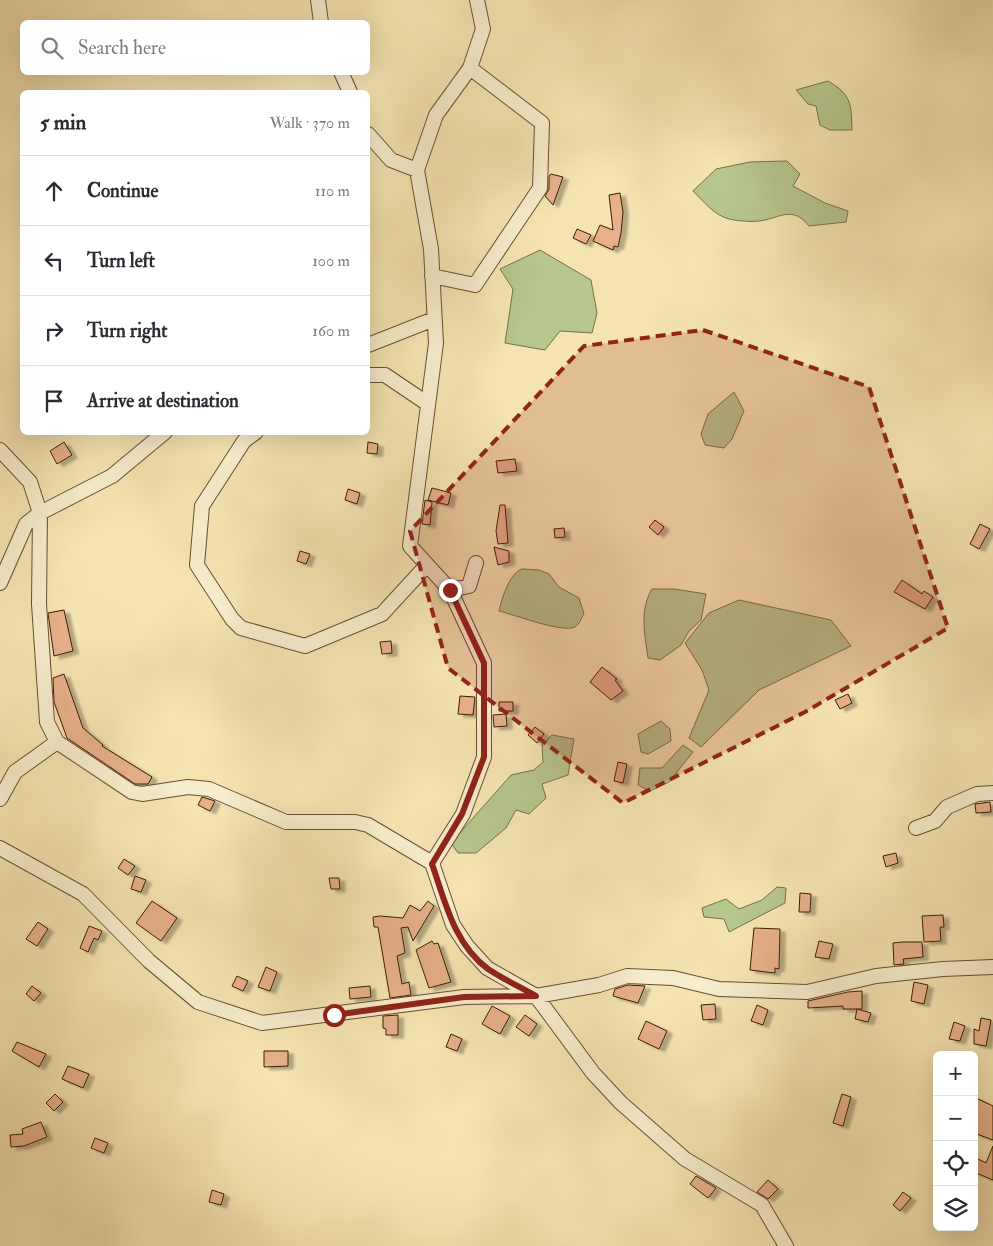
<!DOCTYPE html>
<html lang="en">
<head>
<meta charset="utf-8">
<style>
  body { margin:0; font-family:"IM FELL Double Pica",serif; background:#f7f7f7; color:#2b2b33 }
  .controls { position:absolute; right:15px; bottom:15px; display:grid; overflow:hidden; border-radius:8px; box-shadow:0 5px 20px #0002 }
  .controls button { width:45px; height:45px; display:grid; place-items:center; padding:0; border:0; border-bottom:1px solid #e1e1e2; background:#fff; color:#2b2b33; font:25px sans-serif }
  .stop { position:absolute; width:15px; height:15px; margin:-11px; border:4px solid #8f2418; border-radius:50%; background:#fff }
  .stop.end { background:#8f2418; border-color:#fff; box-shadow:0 1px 5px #0008 }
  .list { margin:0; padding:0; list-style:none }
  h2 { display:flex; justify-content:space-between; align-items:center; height:65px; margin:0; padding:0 20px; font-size:21px }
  h2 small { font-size:16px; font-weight:400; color:#7c7c81 }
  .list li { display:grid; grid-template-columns:32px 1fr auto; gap:15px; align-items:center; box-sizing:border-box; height:70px; padding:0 20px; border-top:1px solid #e1e1e2 }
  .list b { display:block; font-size:19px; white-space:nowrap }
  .list em { font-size:16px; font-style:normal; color:#7c7c81 }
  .icon { flex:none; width:28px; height:28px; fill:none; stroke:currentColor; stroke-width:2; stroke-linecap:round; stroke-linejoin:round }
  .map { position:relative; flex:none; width:993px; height:1246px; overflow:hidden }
  .search { position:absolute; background:#fff; box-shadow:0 5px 20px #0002; left:20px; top:20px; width:350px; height:55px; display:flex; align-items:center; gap:12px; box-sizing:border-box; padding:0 18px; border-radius:8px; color:#7c7c81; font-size:19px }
  .panel { position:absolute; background:#fff; box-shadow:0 5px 20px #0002; left:20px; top:90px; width:350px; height:345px; border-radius:8px }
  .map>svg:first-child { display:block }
</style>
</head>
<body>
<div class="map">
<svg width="993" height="1246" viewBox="0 0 993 1246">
  <defs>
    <filter id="shadow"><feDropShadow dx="5.5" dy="3" stdDeviation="1" flood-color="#0004"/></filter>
  </defs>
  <rect width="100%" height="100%" fill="#f5e4b2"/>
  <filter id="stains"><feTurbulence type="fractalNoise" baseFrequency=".004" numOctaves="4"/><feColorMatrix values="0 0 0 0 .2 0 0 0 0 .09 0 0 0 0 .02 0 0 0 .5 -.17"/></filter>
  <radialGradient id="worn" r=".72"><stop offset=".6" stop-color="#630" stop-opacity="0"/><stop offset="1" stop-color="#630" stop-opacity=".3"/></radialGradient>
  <path fill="#b7c58f" stroke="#78704a" d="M828 81C852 95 851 104 852 130H830L820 125 816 106 808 104 796 90Z
    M787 161 800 174 793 186 825 203 848 211 846 222 809 226C792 205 780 218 760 221 752 222 737 221 729 219 714 215 704 202 693 191L716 169 750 162Z
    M540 250 591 280 597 313 592 333 560 331 545 350 505 343 513 289 500 269Z
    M734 392 744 411 732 439 724 448 705 445 701 434 708 414Z
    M522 569 539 570 549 574 559 587 579 598 584 614C581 618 580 624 575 627 561 633 516 615 499 611 502 598 509 574 522 569Z
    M652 589H674L706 594 701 620 689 631 681 645 660 660 648 658C645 635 639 611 652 589Z
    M739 600 831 620 851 646 759 690 701 747 689 738 709 690 702 670 685 643 709 613Z
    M661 721 670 729 671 741 648 754 641 752 638 734Z
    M552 735 574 739 568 775 542 784 546 798 529 814 516 810 506 828 476 853H458L451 843 511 775 534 770 543 762 542 745Z
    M683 745 693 752 669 782 650 791 638 785 640 768H662Z
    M777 887 786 888 785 903 729 932 724 919 704 917 702 908 726 899 739 909 762 900Z"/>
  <path fill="#e6b18b" stroke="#3a1c06" filter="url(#shadow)" d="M551 174 563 177 553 205 545 196 549 189V176Z
    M620 193 623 212 621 233 618 247 614 246 613 250 593 241 600 225 613 230 609 195Z
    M577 229 591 235 586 244 573 238Z
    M64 442 72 455 57 464 50 451Z
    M368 442 378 444 377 454 367 453Z
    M515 459 517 471 498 473 496 461Z
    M432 488 451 493 448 505 428 500Z
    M348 489 360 493 357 504 345 500Z
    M425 500 432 502 430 525 422 524Z
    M500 505H505L508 543 498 544 496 531Z
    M655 520 664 527 658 535 649 527Z
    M980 524 990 529 979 549 970 544Z
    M564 528 565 537 555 538 554 529Z
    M494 547 509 551V562L498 565Z
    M300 551 310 554 306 564 297 561Z
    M902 580 922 594 924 591 933 597 925 609 894 592Z
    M64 610 73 651 54 656 48 613Z
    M391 641 392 653 382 654 380 642Z
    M602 667 617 679 615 680 623 691 611 700 590 682Z
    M64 674 83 728 103 745 102 746 152 777 148 784H135L67 738 54 702 53 678Z
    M848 694 852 703 840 709 835 700Z
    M460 696 475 697 473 715 458 714Z
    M499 702H513V711H499Z
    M506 714 507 726 494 727 493 715Z
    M535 727 544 734 537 743 528 735Z
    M618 762 627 764 623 783 614 781Z
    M202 797 215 801 210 811 198 805Z
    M990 802 991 812 976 813 975 804Z
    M896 853 898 863 886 867 883 856Z
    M124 859 135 866 128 875 118 868Z
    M135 876 146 880 141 892 131 889Z
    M329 878H339L340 889H331Z
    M800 893 811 894 810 912H799Z
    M152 901 177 918 161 941 136 923Z
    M428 901 434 906 413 941 408 927 401 928 405 953 397 956 402 984 409 982 411 995 390 998 378 927H374L373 917 380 916 403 918 410 905 420 911Z
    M943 915 944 927H940L941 941 924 942 922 916Z
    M38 922 48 929 37 946 26 939Z
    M89 926 102 931 98 940 94 938 88 952 80 948Z
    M754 928 780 929 779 969 775 968V973L750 970Z
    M432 941 434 944 438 943 451 982 429 988 416 950Z
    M819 941 833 944 829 959 815 957Z
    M902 942H922L923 957 903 959 904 964 894 965 893 943Z
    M266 967 277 972 270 991 258 987Z
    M237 976 248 981 243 991 232 986Z
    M914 982 928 985 924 1004 911 1001Z
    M628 985 645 986 638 1003 613 996 615 989Z
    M32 986 41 993 34 1001 26 994Z
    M370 986 371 997 350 999 349 988Z
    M862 991V1009H843V1006L808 1008V1001L848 992Z
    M715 1004 716 1019 703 1020 701 1005Z
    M757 1005 768 1010 763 1025 751 1021Z
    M492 1006 510 1016 500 1034 482 1024Z
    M857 1009 871 1013 868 1022 855 1019Z
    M398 1015V1035H386V1029L383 1028V1016Z
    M525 1015 537 1024 529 1036 516 1027Z
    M981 1018 991 1020 986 1046 974 1044V1029L979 1031Z
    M646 1021 667 1031 659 1049 638 1039Z
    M954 1022 965 1026 960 1041 949 1039Z
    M451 1034 462 1039 457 1051 446 1047Z
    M17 1042 46 1054 39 1067 12 1051Z
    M264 1051H288V1066L264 1067Z
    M68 1066 89 1074 83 1088 62 1079Z
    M55 1094 63 1102 54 1111 46 1103Z
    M842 1094 851 1097 843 1126 833 1123Z
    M974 1097 993 1106V1140L974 1133Z
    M41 1122 47 1137 24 1146 11 1147 10 1135 23 1134 22 1129Z
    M95 1138 108 1143 104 1153 91 1148Z
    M993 1146V1180L974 1172V1157L986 1163Z
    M696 1176 716 1188 708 1198 690 1184Z
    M768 1180 778 1189 768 1199 757 1192Z
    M212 1190 224 1194 221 1205 209 1202Z
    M903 1192 911 1198 900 1211 893 1205Z"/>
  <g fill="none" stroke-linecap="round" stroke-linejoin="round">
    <defs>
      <path id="minor" d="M318 0 321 22
        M477 0 483 29 470 68 436 115 417 170 431 249 436 343 410 546 450 590 484 663V757L463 814 432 863 453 925 467 946 487 968 536 996 593 1073 621 1103 685 1159 762 1205 786 1246
        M341 72 350 92
        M368 134 391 160 417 170
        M432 276 475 285 540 188 542 123 470 68
        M368 345 434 319
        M368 375H385L428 404
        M256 432 244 441 202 506 197 565 232 619 241 628 305 646 382 614 427 565
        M0 450 30 482 40 513 39 604 47 722 57 742 132 792 142 794 188 787 209 789 286 822H355L368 825 432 863
        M0 583 26 524 40 513 112 476 165 432
        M450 590 469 586 476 563
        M0 799 15 772 57 742
        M916 828 935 821 947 807 977 794 993 793
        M0 848 83 894 149 961 198 1002 262 1023 464 997 536 996 599 985 627 976 673 978 719 989 807 992 876 976 943 969 993 967"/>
    </defs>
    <use href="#minor" stroke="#694e31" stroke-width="16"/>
    <use href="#minor" stroke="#f8edcd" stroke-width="14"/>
  </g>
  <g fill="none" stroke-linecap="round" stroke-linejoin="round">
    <path stroke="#8f2418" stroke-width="6" d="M334 1015 464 997 536 996C520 987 503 979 488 969 454 944 445 901 432 864L462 814 484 757V663L450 590"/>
  </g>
  <path fill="#8f2418" fill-opacity="0.2" stroke="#8f2418" stroke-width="4" stroke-dasharray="10 6" stroke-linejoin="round" d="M703 330 869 387 948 628 805 712 623 803 448 668 410 531 584 346Z"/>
  <rect width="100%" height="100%" filter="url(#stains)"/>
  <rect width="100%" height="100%" fill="url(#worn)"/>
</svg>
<div class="controls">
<button>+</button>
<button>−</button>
<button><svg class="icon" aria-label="locate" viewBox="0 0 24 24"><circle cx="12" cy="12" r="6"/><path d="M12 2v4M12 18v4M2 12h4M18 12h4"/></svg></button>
<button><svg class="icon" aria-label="layers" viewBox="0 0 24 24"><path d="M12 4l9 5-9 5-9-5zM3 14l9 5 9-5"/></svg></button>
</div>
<div class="stop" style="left:334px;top:1015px"></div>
<div class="stop end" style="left:450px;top:590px"></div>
<div class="search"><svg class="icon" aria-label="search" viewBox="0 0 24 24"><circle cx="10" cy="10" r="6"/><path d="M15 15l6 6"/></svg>Search here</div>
<section class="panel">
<h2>5 min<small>Walk · 370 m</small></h2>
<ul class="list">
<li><svg class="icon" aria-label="ahead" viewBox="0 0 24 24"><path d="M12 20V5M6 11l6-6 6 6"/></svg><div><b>Continue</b></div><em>110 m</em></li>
<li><svg class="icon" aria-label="left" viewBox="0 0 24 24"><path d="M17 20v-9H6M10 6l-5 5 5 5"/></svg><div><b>Turn left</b></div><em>100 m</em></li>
<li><svg class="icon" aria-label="right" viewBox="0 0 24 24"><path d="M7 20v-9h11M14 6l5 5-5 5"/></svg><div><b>Turn right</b></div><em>160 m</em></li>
<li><svg class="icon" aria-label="arrive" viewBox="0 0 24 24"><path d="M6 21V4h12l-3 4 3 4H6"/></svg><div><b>Arrive at destination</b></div></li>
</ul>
</section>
</div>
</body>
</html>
